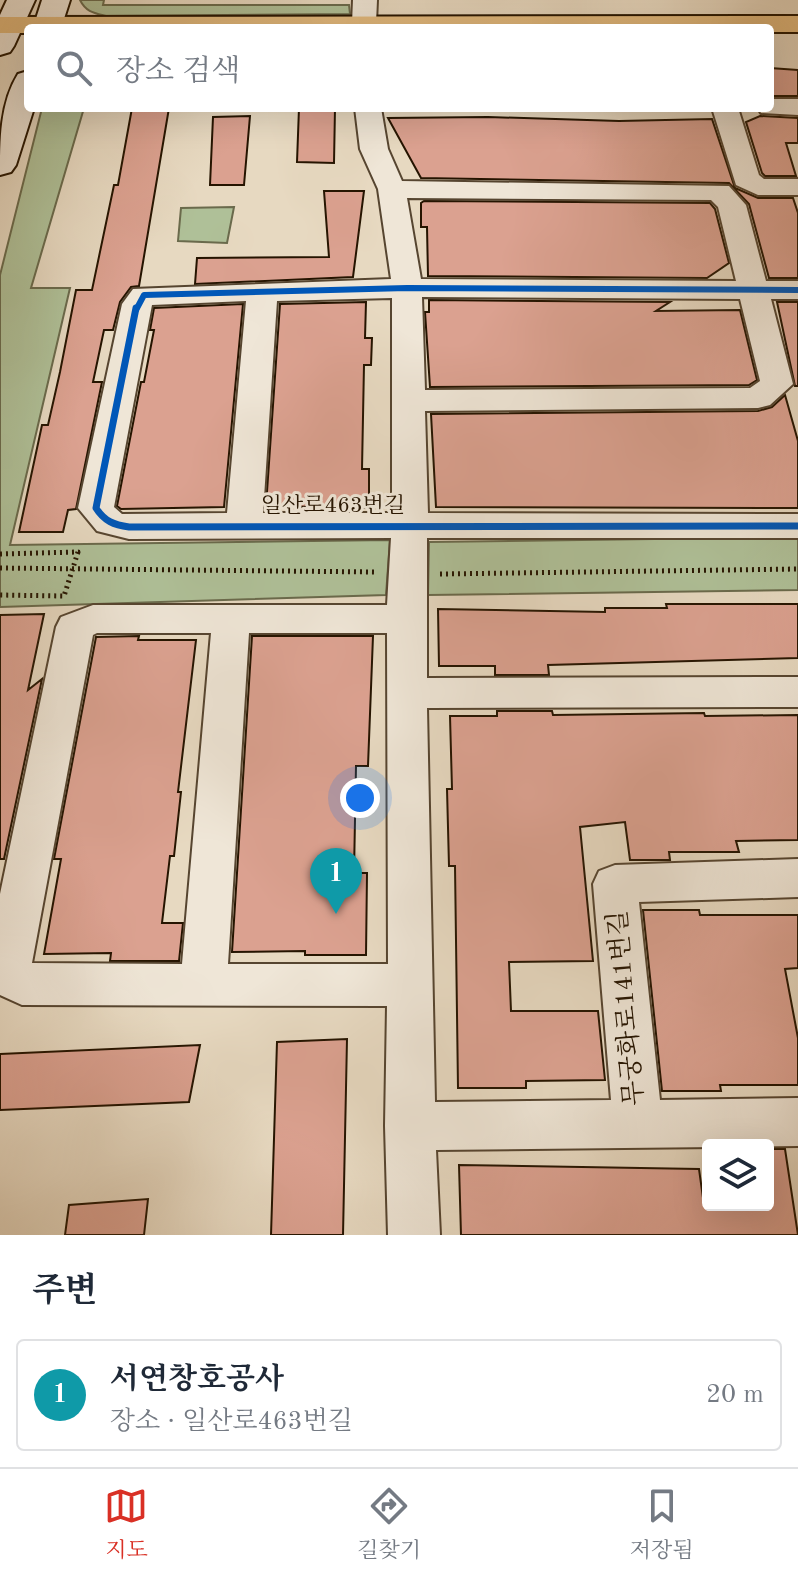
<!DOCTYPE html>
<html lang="ko">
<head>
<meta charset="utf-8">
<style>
  body { margin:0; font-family:"Old Standard TT","Noto Serif KR",serif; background:#f2f2f3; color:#1f2937 }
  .controls { position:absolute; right:24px; bottom:24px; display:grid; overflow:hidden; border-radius:8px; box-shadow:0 8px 32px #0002 }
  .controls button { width:72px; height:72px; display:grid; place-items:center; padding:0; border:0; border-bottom:2px solid #e0e1e3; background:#fff; color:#1f2937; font:40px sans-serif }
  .you { position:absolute; left:360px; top:798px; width:28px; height:28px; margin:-20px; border:6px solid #fff; border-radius:50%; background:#1a73e8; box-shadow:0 0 0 12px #1a73e833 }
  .badge { display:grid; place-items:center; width:52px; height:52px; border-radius:50%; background:#d93025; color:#fff; font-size:26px; font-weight:700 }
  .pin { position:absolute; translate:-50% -66px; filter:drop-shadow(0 2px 4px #0008) }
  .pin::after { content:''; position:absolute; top:42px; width:28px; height:24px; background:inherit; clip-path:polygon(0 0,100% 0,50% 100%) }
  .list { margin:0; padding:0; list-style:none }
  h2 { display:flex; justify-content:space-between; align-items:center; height:104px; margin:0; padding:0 32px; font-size:34px }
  h2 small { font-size:26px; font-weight:400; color:#747a83 }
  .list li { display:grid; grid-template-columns:52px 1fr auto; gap:24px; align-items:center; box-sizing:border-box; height:112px; margin:0 16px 16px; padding:0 16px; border:2px solid #e0e1e3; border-radius:8px }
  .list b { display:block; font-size:30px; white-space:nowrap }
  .list p { margin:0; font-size:26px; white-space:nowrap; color:#747a83 }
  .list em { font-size:26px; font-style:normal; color:#747a83 }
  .icon { flex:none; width:44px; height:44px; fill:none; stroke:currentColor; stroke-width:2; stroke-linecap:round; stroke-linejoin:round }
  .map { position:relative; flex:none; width:798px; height:1235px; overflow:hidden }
  .search { position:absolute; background:#fff; box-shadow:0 8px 32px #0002; left:24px; right:24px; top:24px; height:88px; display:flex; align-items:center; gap:20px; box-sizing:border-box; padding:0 28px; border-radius:8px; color:#747a83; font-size:30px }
  .sheet { height:232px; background:#fff }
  nav { display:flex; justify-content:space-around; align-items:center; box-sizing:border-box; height:112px; border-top:2px solid #e0e1e3; background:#fff; font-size:22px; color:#747a83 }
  nav a { display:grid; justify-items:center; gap:4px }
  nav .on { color:#d93025 }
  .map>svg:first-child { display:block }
</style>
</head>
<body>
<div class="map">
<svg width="798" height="1235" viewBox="0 0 798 1235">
  <rect width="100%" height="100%" fill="#e7d9c1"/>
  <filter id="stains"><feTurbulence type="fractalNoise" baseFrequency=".0025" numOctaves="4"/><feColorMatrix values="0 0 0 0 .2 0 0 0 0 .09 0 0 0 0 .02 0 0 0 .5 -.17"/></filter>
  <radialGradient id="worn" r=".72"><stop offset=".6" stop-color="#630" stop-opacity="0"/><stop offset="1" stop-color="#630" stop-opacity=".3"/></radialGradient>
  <path fill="#afc098" stroke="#6a6a4c" stroke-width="2" d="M80 0H104L103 5H349L350 14 106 16C94 13 86 12 80 0Z
    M42 108H84L31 288H70L10 545 390 540 386 595 0 607V275Z
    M234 207 227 243 178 241 181 208Z
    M798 537V590L428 595 429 542Z"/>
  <path fill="#dba190" stroke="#251400" stroke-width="2" d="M770 68 798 70V96H770Z
    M132 108H169L139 286 131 287 120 302 113 330H104L93 382H102L76 509 68 510 63 532H19L42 425H48L60 372 76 290H92L114 185H118Z
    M299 108H335L334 163 297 162Z
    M250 116 244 185H210L213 117Z
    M760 116 798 118V143H786L796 176H765L762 173 746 122Z
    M488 117 619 121 712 119 735 188 758 198H793L798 213V278H769L749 204 729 183 421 178 388 118Z
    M324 191H364L353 277 195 284 197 258 329 257Z
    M424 201 710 203 715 209 729 263 707 278 428 276 427 227H421V203Z
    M429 300 670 302 656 311 740 310 757 380 749 385 430 387 425 312H429Z
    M366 302 365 338H372L371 365H364L362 469H369V508L266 506 280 304Z
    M777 302H798V386H795Z
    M243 304 224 507 121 509 117 506 141 382H144L154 330H150L154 308Z
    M785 395 798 441V508L436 507 431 414 758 411 772 407Z
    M666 604H798V658L548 665 549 675H495V666H439L438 609 605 612V608H667Z
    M44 614 28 690 42 679 4 859H0V615Z
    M139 636 138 640H196L178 792H181L174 856H170L162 923H183L179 961H110L111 953 44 954 61 859H54L96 637Z
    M252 636H373L368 766H356L354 873H367L366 955H305V951L232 952Z
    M497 711H552L553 715 704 713 705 716 798 715V840L736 841 739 852H669L670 860H630L625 822 580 827 593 961 509 962 511 1011H598L605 1080 526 1081V1088H458L455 866H449L447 789H452L450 716H497Z
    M643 910H699L700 915H798V968L785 969 798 1038V1085H720L721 1091H662Z
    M347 1039 343 1235H271L277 1042Z
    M200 1045 189 1102 0 1110V1054Z
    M768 1149H785L798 1235H461L459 1165 699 1169 704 1205H768Z
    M148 1199 144 1235H65L69 1205Z"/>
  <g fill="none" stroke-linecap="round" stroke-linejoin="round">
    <defs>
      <path id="street" d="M353 0H377L376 23 373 28H355L352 23Z
        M770 99H798V115L761 113 758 108H770Z
        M355 108H381L388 149 402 181 729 186 746 205 766 281H798V299H771L793 384 770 405 758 408 425 411 428 513 798 514V538H427V678L798 677V707L427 708 435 1102 611 1100 593 884 599 871 615 865 798 859V897L639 902 660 1100 798 1098V1146L436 1150 440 1235H388L385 1126 387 1006 22 1005 0 995V894L56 627 61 617 93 605H387L391 538 129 539 97 531 78 508 122 304 133 289 391 279 378 189 360 149ZM407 198 711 200 718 207 736 281 421 279ZM422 297 740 299 760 381 750 388 425 390ZM392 298V513H263L277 301ZM246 301 227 513 122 514 114 507 152 305ZM97 633H211L182 964 32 963 93 635ZM249 633H387L388 964H228Z
        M712 108H738L759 175 764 179H798V195H758L736 185Z"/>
      <path id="secondary" d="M7 0H35L14 46 10 52 0 55V15Z
        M42 0H70L61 28H33Z
        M28 71V108H34L16 165 11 172 0 175C0 140 0 103 18 74Z"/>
      <path id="primary" d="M798 16V32H770V28H28V33H0V17Z"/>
    </defs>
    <use href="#street" stroke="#564530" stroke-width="4"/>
    <use href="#secondary" stroke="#251400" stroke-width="4"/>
    <use href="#primary" stroke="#251400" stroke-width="4"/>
    <path stroke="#251400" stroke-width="5" stroke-dasharray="2 4" stroke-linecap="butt" d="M0 554 78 552 64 596 0 595
      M0 568 375 572
      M440 574 798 569"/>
    <use href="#street" fill="#efe6d7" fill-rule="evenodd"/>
    <use href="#secondary" fill="#efe6d7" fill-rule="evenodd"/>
    <use href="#primary" fill="#e4bc80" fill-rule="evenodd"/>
    <defs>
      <path id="cycleway-far1" d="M136 310 144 295 407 288 798 290"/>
      <path id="cycleway" d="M136 308 96 508C104 521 114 525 129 527L798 526"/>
    </defs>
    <use href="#cycleway-far1" stroke="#efe6d7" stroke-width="10"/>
    <use href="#cycleway" stroke="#efe6d7" stroke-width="12"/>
    <use href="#cycleway-far1" stroke="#0057b8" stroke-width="6"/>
    <use href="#cycleway" stroke="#0057b8" stroke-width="7"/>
  </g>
  <g text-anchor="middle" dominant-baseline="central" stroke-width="6" stroke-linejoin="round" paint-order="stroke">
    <g font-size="22" fill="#251400" stroke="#efe6d7">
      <text x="333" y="506">일산로463번길</text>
    </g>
    <g font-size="26" fill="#251400" stroke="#efe6d7">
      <text transform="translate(627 1008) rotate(-95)">무궁화로141번길</text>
    </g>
  </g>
  <rect width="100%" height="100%" filter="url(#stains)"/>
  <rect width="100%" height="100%" fill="url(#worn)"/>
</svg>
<div class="controls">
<button><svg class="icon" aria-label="layers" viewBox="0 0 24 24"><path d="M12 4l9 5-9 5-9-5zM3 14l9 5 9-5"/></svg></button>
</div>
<div class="you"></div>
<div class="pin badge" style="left:336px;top:914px;background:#0f9aa8">1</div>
<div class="search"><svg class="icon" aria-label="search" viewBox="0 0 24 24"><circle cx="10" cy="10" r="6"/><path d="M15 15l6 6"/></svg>장소 검색</div>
</div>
<section class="sheet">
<h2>주변<small></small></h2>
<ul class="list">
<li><span class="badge" style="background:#0f9aa8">1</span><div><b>서연창호공사</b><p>장소 · 일산로463번길</p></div><em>20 m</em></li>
</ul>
</section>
<nav>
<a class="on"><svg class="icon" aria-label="map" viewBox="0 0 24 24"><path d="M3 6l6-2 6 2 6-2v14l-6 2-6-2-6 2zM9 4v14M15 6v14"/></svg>지도</a>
<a><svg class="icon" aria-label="directions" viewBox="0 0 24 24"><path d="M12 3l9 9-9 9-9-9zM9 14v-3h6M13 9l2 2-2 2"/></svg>길찾기</a>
<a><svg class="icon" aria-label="saved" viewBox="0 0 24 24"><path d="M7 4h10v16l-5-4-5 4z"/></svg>저장됨</a>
</nav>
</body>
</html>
